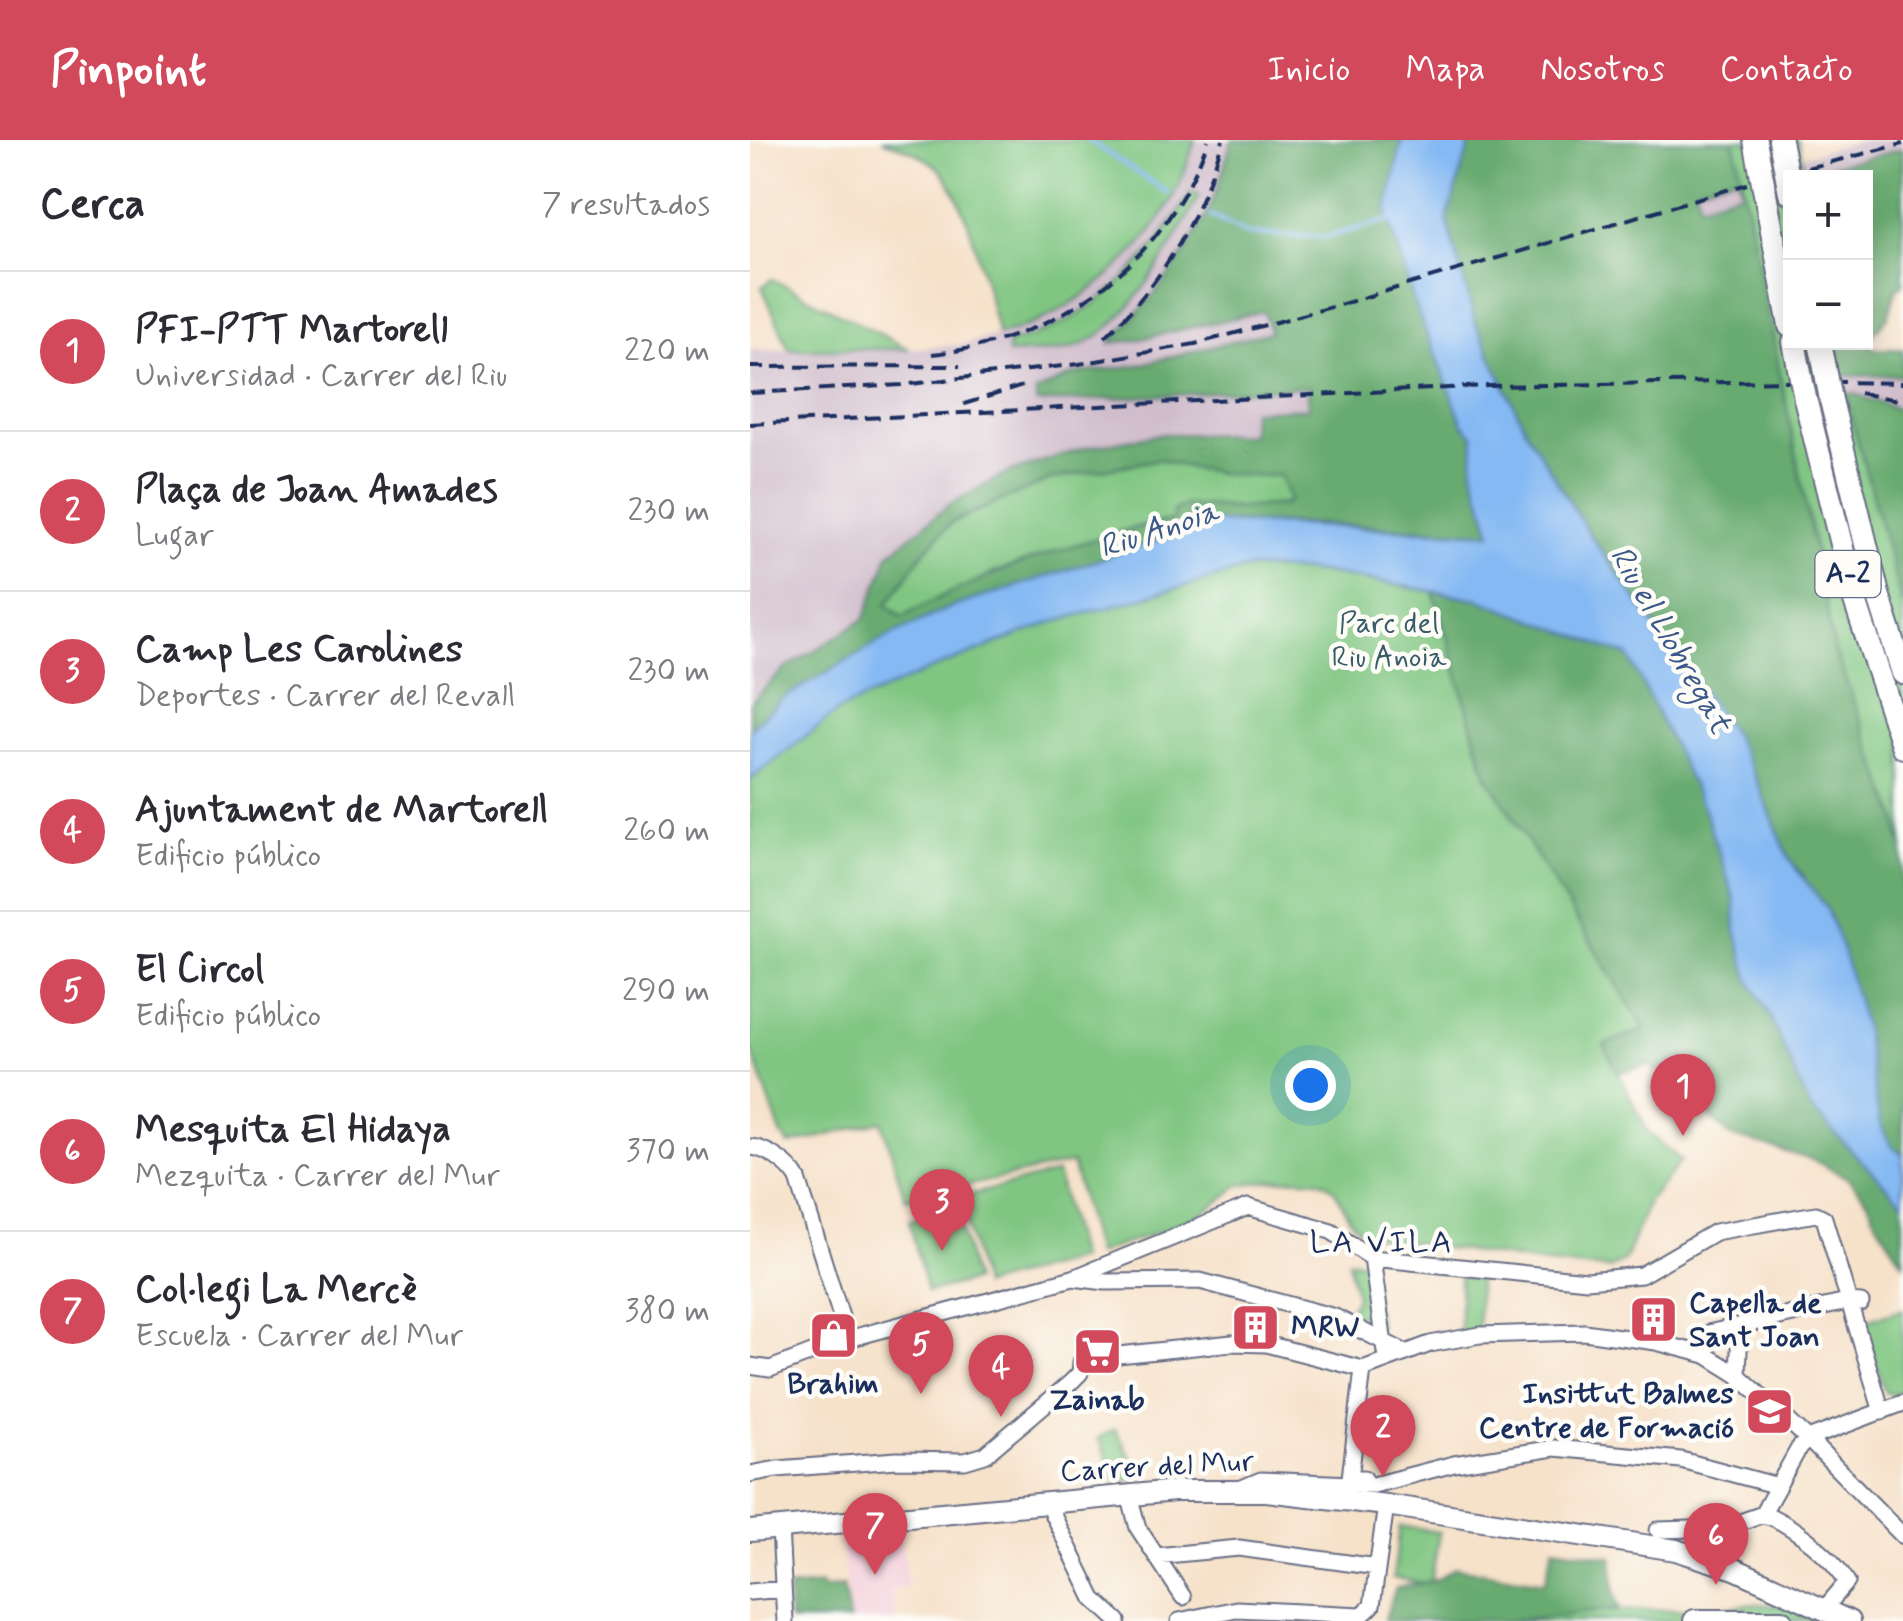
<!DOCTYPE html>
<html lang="es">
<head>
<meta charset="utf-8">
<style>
  body { margin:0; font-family:Mynerve,sans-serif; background:#f2f2f3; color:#2b2b33 }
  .controls { position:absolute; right:30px; top:30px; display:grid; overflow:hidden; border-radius:0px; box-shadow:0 5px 25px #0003 }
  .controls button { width:90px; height:90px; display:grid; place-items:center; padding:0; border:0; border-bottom:2px solid #e1e1e2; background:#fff; color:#2b2b33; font:50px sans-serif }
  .you { position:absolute; left:560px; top:945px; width:35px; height:35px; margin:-25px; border:8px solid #fff; border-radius:50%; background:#1a73e8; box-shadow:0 0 0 15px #1a73e833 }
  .badge { display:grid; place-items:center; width:65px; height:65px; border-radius:50%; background:#d1495b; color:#fff; font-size:32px; font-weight:700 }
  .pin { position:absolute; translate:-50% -82px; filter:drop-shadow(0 2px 5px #0008) }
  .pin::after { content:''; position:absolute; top:52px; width:35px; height:30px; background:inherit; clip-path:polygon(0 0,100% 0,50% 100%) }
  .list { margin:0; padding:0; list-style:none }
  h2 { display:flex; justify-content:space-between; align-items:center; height:130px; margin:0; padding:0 40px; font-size:42px }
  h2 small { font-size:32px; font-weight:400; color:#7c7c81 }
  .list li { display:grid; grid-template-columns:65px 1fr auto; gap:30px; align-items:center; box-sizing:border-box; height:160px; padding:0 40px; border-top:2px solid #e1e1e2 }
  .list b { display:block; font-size:38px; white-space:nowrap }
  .list p { margin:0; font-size:32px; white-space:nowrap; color:#7c7c81 }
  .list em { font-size:32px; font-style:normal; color:#7c7c81 }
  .map { position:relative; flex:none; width:1153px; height:1481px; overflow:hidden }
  header { display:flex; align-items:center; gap:60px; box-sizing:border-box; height:140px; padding:0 50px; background:#d1495b; color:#fff }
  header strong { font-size:48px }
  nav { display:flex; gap:55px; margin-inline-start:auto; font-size:35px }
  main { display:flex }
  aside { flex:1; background:#fff }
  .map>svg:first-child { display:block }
</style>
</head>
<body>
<header>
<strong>Pinpoint</strong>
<nav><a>Inicio</a><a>Mapa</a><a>Nosotros</a><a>Contacto</a></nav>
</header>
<main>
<aside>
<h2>Cerca<small>7 resultados</small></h2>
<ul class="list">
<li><span class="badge">1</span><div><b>PFI-PTT Martorell</b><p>Universidad · Carrer del Riu</p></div><em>220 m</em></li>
<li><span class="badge">2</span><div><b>Plaça de Joan Amades</b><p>Lugar</p></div><em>230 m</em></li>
<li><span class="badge">3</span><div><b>Camp Les Carolines</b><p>Deportes · Carrer del Revall</p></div><em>230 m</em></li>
<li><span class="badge">4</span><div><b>Ajuntament de Martorell</b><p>Edificio público</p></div><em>260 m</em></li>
<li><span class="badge">5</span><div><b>El Circol</b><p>Edificio público</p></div><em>290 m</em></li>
<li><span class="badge">6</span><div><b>Mesquita El Hidaya</b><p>Mezquita · Carrer del Mur</p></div><em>370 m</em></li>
<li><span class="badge">7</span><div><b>Col·legi La Mercè</b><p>Escuela · Carrer del Mur</p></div><em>380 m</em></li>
</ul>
</aside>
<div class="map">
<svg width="1153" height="1481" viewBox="0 0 1153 1481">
  <rect width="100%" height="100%" fill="#fdfcf7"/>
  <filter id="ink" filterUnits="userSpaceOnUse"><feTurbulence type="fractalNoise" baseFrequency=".01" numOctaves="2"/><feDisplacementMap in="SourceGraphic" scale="20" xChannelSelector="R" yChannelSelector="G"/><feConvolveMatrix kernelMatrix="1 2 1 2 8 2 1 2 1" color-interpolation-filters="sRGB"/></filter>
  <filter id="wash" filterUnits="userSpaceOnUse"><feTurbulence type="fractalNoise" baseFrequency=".0048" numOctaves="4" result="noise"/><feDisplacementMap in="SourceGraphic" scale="40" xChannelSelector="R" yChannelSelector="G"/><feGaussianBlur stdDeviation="2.25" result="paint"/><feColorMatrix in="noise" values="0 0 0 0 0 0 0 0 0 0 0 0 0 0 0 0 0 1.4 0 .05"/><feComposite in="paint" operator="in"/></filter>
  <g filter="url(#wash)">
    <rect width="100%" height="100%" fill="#f6e1c9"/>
    <path fill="#f4cfdc" d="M150 1390 158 1447 141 1450 146 1481H102L89 1396Z"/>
    <path fill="#d0bdcc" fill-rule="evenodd" d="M445 0H482L462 63 440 106 406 155 361 202 386 200 514 171 520 192 389 225 325 234 286 262 558 247 559 268 502 271V295L410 294 335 308 258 333 200 364 139 414 115 479 35 529 0 563V210L159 209 209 205 256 193 302 173 376 120 404 87 429 46ZM441 53 449 56 427 98 396 144 361 184 329 206 258 214V203L279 198 336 171 384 132 416 95Z
      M1111 0H1153V9L1055 32 1052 16Z
      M989 35 993 51 950 64 945 47Z
      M1092 235 1153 236V271L1105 254H1095Z"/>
    <path fill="#80c682" stroke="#4e7a70" stroke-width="2.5" d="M132 0H445C440 15 436 30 429 44 398 114 322 177 248 195 236 151 220 59 188 28 174 15 149 5 132 0Z
      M984 0H1048L1056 37 1040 38V202L1087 203 1095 254 1153 468V710L1147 678 1085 512Z
      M441 52 449 55C427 99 377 190 328 206 308 213 280 212 258 214V203C343 183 398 125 441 52Z
      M22 139 159 209H39L12 147Z
      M410 319C453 333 486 337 531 335L539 360 536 364 487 368 457 365 424 380 382 388 246 432 152 476 137 464 172 414 202 382 302 339Z
      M500 428 565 431 684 452 736 634 896 890 855 906 898 992 931 1021 898 1062 875 1120 859 1129 797 1124 633 1098C625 1096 616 1094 610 1090 592 1078 593 1047 570 1041 546 1035 513 1042 488 1045 453 1083 394 1096 346 1114L322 1023 155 1059 132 981 39 1005 31 994 0 905V640L89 570 179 530 303 482Z
      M307 1033 329 1119 232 1146 211 1057Z
      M207 1070 224 1141 177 1152 159 1080Z
      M598 1121H617L629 1187 599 1171 606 1157Z
      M710 1136 728 1139V1191L710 1194Z
      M1153 1169V1251L1142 1255 1135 1252 1113 1181Z
      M365 1289 392 1338 367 1341 348 1298Z
      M650 1386 689 1392 681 1444 643 1438Z
      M1005 1464 1036 1466 1075 1481H759C841 1463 923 1475 1005 1464Z"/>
    <path fill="#68ab70" stroke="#426d67" stroke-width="2.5" fill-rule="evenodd" d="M482 0H652L637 71 664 162 713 284 724 296 723 331 742 393 577 384 466 382 199 468 142 494 33 559 0 589V563L35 529 115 479 139 414 200 364 258 333 335 308 410 294 501 295 502 271 558 268V247L286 263V252L325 234 389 225 520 192 514 171 386 200 360 203C400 161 436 120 461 66 470 46 475 22 482 0ZM410 319C451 333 487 337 530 335L539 360 535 365 487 368 436 365 423 370V380C330 398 237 433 152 476L137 465 172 414 202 382 302 339Z
      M721 0H984L1085 512 1147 678 1153 710V1014L1141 1006 1130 984 1104 850 1053 735 1040 721 1004 635 982 592 839 394 775 289 725 181 697 80ZM988 36 992 51 950 64 946 47Z
      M1153 9V145L1147 148 1138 177 1120 198V205L1125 209H1153V236L1092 235 1087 203 1116 202V38L1056 37 1055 32Z
      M1095 254H1105L1153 271V468Z
      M684 452 729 459 879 516 954 669 985 760 986 791 999 838 1020 876 1060 968 1153 1063V1122L1126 1081 1118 1061 1097 1038 1063 1020 980 996 934 950 898 925 868 933 854 905 895 889 736 634Z
      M804 1407 862 1417 865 1454 870 1468 759 1481H634L646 1448 686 1440 706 1428 795 1442Z
      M71 1445 72 1449 93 1446 100 1481H39L38 1448Z"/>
    <path fill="#85b9f3" stroke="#5074a8" stroke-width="2.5" d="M652 0H721L697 80 725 182 775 289 839 394 982 592 1004 635 1040 721 1077 768 1093 811 1114 887 1130 984 1141 1006 1153 1014V1063L1060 968 1020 876 999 838 986 790 985 760 954 669 879 516 729 459 565 431 500 428 303 482 179 530 89 570 0 640V589L32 559 142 494 199 468 466 382 742 393 723 331 724 296 713 284 664 162 637 71Z"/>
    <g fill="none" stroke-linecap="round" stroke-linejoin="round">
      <path stroke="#85b9f3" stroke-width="4" d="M338 0 418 53
        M460 75 497 94 577 97 643 79"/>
    </g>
  </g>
  <g filter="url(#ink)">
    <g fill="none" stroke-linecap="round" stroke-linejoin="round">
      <defs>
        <path id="minor" d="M0 1007C17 1008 39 1024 48 1039L98 1199
          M622 1118 635 1212
          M323 1138 498 1067 581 1091 622 1118 837 1140 891 1135 965 1092 1066 1074 1074 1078 1132 1272
          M956 1215 958 1193 1097 1162 1111 1163
          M0 1226 20 1229 98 1199 323 1138 356 1142 450 1141 585 1177 656 1213
          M613 1229 600 1338H614
          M988 1235 990 1187
          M1058 1299 1153 1263
          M0 1334 27 1329 147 1320 215 1321 235 1315 320 1243 330 1233 331 1222 359 1216 482 1203 516 1204 613 1229 680 1204 730 1195 834 1192 906 1202 956 1215 988 1235 1058 1299 1153 1396
          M492 1348 511 1340 623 1345 704 1324 804 1308 931 1320 1028 1346
          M379 1355 388 1388 433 1457
          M297 1363 344 1459 368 1481
          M1015 1369 1049 1308 1058 1299
          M30 1388 35 1481
          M908 1390 973 1388 1010 1375 1022 1377C1048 1390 1083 1417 1097 1442L1075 1468
          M406 1416 489 1408 627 1427
          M0 1452 33 1449
          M429 1481 486 1469 612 1475 622 1466 636 1365"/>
        <path id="major" d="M0 1391 425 1351H516L636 1365 926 1410 985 1429 1099 1481"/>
        <path id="highway" d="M1005 0 1040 186
          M1030 0 1040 53
          M1044 202 1049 228
          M1070 202 1075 228
          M1055 258 1105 461 1153 607
          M1081 260 1128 454 1153 533
          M945 1481H1032"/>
      </defs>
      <use href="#minor" stroke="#686d83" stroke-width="19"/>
      <use href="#major" stroke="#686d83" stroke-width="24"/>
      <use href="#highway" stroke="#686d83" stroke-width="26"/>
      <use href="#minor" stroke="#fff" stroke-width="15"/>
      <use href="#major" stroke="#fff" stroke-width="20"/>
      <use href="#highway" stroke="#fff" stroke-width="22"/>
      <path stroke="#1b2f5e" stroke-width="4" stroke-dasharray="15 8" stroke-linecap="butt" d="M1057 28 1153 4
        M355 197C414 141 449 78 473 0
        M182 214C309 201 416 122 458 0
        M0 227 210 226
        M0 253 152 245 329 224 445 204 589 165 997 44
        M1109 253 1153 261
        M214 264 276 245
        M0 284 738 246 1035 241 1153 243"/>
      <defs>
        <path id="highway-bridge" d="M1049 228 1055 258
          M1075 228 1081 260"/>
      </defs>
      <use href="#highway-bridge" stroke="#686d83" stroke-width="26" stroke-linecap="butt"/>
      <use href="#highway-bridge" stroke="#fff" stroke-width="22"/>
    </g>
  </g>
  <defs>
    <symbol id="building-square" viewBox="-11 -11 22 22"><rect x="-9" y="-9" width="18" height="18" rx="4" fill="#d1495b" stroke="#fdfcf7"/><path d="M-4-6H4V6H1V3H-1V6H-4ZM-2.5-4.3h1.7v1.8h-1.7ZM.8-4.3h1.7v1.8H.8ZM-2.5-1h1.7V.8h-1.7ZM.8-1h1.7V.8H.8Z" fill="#fff"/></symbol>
    <symbol id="shop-square" viewBox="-11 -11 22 22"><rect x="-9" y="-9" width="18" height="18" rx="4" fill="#d1495b" stroke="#fdfcf7"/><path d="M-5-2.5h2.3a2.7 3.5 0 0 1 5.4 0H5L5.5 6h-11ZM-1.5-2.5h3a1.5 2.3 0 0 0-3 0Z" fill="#fff"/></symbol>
    <symbol id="supermarket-square" viewBox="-11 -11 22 22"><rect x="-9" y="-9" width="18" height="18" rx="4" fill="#d1495b" stroke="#fdfcf7"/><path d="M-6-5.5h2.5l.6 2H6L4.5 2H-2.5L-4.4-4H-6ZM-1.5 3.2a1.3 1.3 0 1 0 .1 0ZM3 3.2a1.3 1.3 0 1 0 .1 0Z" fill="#fff"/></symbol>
    <symbol id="university-square" viewBox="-11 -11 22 22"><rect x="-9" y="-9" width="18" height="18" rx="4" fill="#d1495b" stroke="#fdfcf7"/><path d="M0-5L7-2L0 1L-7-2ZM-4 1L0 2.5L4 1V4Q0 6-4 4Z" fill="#fff"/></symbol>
  </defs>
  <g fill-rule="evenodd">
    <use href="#building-square" x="876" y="1152" width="55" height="55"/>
    <use href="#building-square" x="478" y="1160" width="55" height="55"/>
    <use href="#shop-square" x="56" y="1168" width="55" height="55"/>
    <use href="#supermarket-square" x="320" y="1184" width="55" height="55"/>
    <use href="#university-square" x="992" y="1244" width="55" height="55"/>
  </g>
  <g text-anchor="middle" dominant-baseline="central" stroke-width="9" stroke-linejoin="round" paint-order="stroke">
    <rect fill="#fdfcf7" stroke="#5f6c8c" stroke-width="2.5" x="1065.5" y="411" width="65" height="46" rx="8"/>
    <g font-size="28" font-weight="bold" fill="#1b2f5e">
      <text x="1098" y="434">A-2</text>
    </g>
    <g font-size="30" fill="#395c69" stroke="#fdfcf7">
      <text x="639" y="483">Parc del<tspan x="639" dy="34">Riu Anoia</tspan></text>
    </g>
    <g font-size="30" font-weight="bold" fill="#1b2f5e" stroke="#fdfcf7" text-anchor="start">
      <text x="939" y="1163">Capella de<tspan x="939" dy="34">Sant Joan</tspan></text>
      <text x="541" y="1187">MRW</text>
      <text x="83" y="1244" text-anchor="middle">Brahim</text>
      <text x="984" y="1254" text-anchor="end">Insittut Balmes<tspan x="984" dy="34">Centre de Formació</tspan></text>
      <text x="347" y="1260" text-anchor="middle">Zainab</text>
    </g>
    <g font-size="30" fill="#1b2f5e" stroke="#fdfcf7">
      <text transform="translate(407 1327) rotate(-3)">Carrer del Mur</text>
    </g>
    <g font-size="32" font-style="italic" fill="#3b588b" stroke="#fdfcf7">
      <text transform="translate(409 390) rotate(-18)">Riu Anoia</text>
      <text transform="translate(920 500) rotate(60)">Riu el Llobregat</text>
    </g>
    <g font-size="32" letter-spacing="2.5" fill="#1b2f5e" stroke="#fdfcf7">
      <text x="632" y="1103">LA VILA</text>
    </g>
  </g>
</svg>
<div class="controls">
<button>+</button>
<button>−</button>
</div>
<div class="you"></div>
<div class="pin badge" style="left:933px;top:996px">1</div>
<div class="pin badge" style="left:633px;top:1337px">2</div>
<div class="pin badge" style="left:192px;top:1111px">3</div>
<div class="pin badge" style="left:251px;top:1277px">4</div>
<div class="pin badge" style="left:171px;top:1254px">5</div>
<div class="pin badge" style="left:966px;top:1445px">6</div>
<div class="pin badge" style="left:125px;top:1435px">7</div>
</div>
</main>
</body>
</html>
